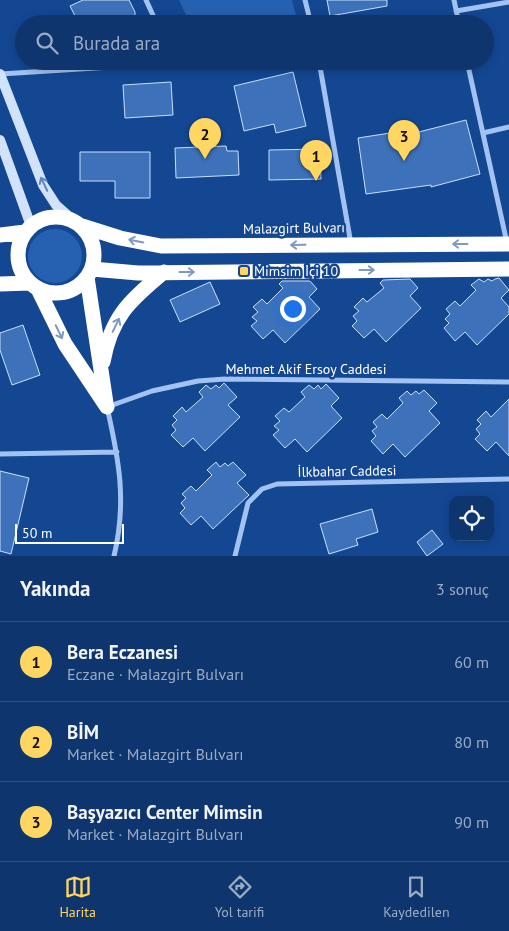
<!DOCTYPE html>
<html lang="tr">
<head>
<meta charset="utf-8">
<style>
  body { margin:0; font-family:"PT Sans",sans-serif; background:#183d73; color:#f1f3f6 }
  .controls { position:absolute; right:15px; bottom:15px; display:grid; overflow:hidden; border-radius:10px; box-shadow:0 2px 8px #0003 }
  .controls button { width:45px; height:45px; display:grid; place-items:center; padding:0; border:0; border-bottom:1px solid #2f5081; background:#0f356e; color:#f1f3f6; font:25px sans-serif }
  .scale { position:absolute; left:15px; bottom:12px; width:109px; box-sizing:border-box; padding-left:5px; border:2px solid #fff; border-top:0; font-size:14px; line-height:18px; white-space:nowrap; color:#fff; -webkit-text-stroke:4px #144792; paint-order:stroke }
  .you { position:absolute; left:292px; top:308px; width:18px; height:18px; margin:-12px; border:4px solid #fff; border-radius:50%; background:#1a73e8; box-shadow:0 0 0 8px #1a73e833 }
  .badge { display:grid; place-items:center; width:32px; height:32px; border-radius:50%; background:#ffd662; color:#111; font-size:16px; font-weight:700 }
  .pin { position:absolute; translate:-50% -41px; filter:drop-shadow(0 1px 2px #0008) }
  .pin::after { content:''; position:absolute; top:26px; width:18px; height:15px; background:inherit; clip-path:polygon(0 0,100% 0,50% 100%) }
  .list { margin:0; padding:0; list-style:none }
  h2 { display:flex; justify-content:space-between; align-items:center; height:65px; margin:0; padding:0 20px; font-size:21px }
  h2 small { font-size:16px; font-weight:400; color:#9babc2 }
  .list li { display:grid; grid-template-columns:32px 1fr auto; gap:15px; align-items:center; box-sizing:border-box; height:80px; padding:0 20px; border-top:1px solid #2f5081 }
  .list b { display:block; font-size:19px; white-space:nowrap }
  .list p { margin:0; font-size:16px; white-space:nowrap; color:#9babc2 }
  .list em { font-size:16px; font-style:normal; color:#9babc2 }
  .icon { flex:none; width:28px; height:28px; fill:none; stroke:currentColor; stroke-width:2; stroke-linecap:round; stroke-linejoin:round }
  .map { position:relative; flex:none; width:509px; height:556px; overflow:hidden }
  .search { position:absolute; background:#0f356e; box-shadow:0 2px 8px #0003; left:15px; right:15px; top:15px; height:55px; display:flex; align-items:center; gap:12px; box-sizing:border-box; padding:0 18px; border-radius:28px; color:#9babc2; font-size:19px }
  .sheet { height:305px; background:#0f356e }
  nav { display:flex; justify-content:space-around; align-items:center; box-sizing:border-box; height:70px; border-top:1px solid #2f5081; background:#0f356e; font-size:14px; color:#9babc2 }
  nav a { display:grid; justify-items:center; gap:2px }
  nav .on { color:#ffd662 }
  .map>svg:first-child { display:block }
</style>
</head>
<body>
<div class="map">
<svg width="509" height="556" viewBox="0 0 509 556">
  <rect width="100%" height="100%" fill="#144792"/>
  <path fill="#2661b1" d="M179 0H292L298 24H190Z
    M28 256a27 27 0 1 1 54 0a27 27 0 1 1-54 0Z"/>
  <path fill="#3d71ba" stroke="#c9dffc" d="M83 0H129L135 12V24H79L70 6Z
    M327 0H387V6L330 16Z
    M293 72 306 126 276 133 274 124 244 131 234 86Z
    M171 82 173 115 125 118 123 85Z
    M466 120 480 174 431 187V185L366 194 358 138 403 131V136Z
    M226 146 227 151H238L239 175 176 178 175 148Z
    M320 149 321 179 269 180V150Z
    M80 152H150V198H115V181H80Z
    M499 278 509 290 501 298 509 307V314L477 345 465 332 455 341 444 328 449 323 445 319 450 314 446 309 455 301 460 306 476 290 471 285 479 279 484 282 488 279 492 281 495 279Z
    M410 279 418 288 410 296 421 308 386 342 374 329 364 338 352 326 357 321 353 316 359 311 354 307 363 298 367 302 384 288 380 283 383 280Z
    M282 281H310L317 289 309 297 320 309 285 343 273 330 263 339 251 326 257 321 252 317 258 312 253 307 262 299 267 304 283 288 279 284Z
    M210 282 220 304 180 322 170 300Z
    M23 325 40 375 12 385 0 350V333Z
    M224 383 237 397 228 405 240 417 205 451 193 438 183 447 171 435 176 430 172 425 177 420 173 416 182 407 186 412 203 397 199 392 206 385 211 389 216 385 219 388Z
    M326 384 339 398 331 406 342 418 307 452 295 439 285 448 273 435 279 430 274 426 280 421 275 416 284 408 289 412 305 397 301 392 309 385 314 389 318 385 321 389Z
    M424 390 437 403 429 411 440 423 405 457 393 444 383 454 371 441 376 436 372 431 377 427 373 422 382 414 387 419 403 403 399 398 407 391 411 395 416 391 419 394Z
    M509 399V456L496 442 487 451 475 439 480 434 476 429 481 424 477 420 486 411 491 417Z
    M216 462 220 467 225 463 228 466 233 462 246 475 237 483 249 495 213 529 201 516 191 525 180 513 185 508 181 503 186 498 182 494 191 486 196 491 212 475 207 470Z
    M0 471 29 478 11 554 0 551Z
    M372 509 378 532 356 539 358 545 329 554 320 524Z
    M432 530 443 544 427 556 417 542Z"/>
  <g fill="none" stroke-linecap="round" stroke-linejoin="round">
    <path stroke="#a2c3f1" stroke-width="5" d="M146 0 157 24
      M305 0 311 24
      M454 0 459 24
      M456 11 509 2
      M319 61 351 244
      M467 61 507 243
      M1 74 205 61
      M483 133 509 127
      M0 454 117 452
      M114 556C127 502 119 460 107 407L152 391 198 381 225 379 509 382
      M235 556 248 503 262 489 277 484 509 479"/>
    <path stroke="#d1e2fc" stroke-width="10" d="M0 74 43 185 56 205 74 221
      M0 140 31 226"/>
    <path stroke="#fff" stroke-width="15" d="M18 255a38 38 0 1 1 76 0a38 38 0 1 1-76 0Z
      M82 226 120 238 161 246 509 244
      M0 235 25 232
      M92 269 138 273 509 269
      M87 277 106 403
      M0 284 30 283
      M38 289 65 344 107 407
      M103 362C111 317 130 300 164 272"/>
  </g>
  <defs><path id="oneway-shaft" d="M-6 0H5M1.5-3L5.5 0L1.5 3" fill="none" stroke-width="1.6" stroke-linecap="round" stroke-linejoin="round" transform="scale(1.25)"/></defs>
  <use stroke="#6085bc" href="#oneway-shaft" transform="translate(44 184) rotate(-116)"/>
  <g stroke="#7e9ac3">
    <use href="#oneway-shaft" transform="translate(136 241) rotate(-169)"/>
    <use href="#oneway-shaft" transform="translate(460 244) rotate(180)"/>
    <use href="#oneway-shaft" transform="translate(298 245) rotate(179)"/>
    <use href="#oneway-shaft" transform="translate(367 270)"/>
    <use href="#oneway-shaft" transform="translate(187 272)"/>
    <use href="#oneway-shaft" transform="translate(116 325) rotate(-64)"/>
    <use href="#oneway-shaft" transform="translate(59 332) rotate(64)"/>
  </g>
  <rect fill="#ffd662" stroke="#144792" stroke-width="2" x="239" y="266" width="10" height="10" rx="2.5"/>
  <g text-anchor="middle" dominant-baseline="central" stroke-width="5" stroke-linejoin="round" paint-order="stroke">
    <g font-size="14" fill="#fff" stroke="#144792">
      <text transform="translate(294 228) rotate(-1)">Malazgirt Bulvarı</text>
      <text x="306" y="369">Mehmet Akif Ersoy Caddesi</text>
      <text transform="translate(347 471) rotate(-1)">İlkbahar Caddesi</text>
    </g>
    <g font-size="14" fill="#fff" stroke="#144792" text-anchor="start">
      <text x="254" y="271">Mimsim İçi 10</text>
    </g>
  </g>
</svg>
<div class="controls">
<button><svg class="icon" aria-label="locate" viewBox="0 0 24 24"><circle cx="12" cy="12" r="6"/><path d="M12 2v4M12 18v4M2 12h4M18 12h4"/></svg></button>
</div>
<div class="scale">50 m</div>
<div class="you"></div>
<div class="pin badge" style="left:316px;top:181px">1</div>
<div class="pin badge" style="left:205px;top:159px">2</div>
<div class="pin badge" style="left:404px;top:161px">3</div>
<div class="search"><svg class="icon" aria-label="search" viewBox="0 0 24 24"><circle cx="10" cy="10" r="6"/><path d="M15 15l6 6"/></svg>Burada ara</div>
</div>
<section class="sheet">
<h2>Yakında<small>3 sonuç</small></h2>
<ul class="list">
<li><span class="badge">1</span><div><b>Bera Eczanesi</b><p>Eczane · Malazgirt Bulvarı</p></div><em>60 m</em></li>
<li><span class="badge">2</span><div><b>BİM</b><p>Market · Malazgirt Bulvarı</p></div><em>80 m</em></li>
<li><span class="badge">3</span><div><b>Başyazıcı Center Mimsin</b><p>Market · Malazgirt Bulvarı</p></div><em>90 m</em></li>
</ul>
</section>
<nav>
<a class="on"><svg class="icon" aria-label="map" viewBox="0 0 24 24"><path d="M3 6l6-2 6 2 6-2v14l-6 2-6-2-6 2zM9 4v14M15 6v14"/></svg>Harita</a>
<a><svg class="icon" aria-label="directions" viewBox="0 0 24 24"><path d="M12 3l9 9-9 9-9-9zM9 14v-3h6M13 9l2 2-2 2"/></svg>Yol tarifi</a>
<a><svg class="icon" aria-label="saved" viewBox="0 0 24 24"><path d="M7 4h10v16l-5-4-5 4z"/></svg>Kaydedilen</a>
</nav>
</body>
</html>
